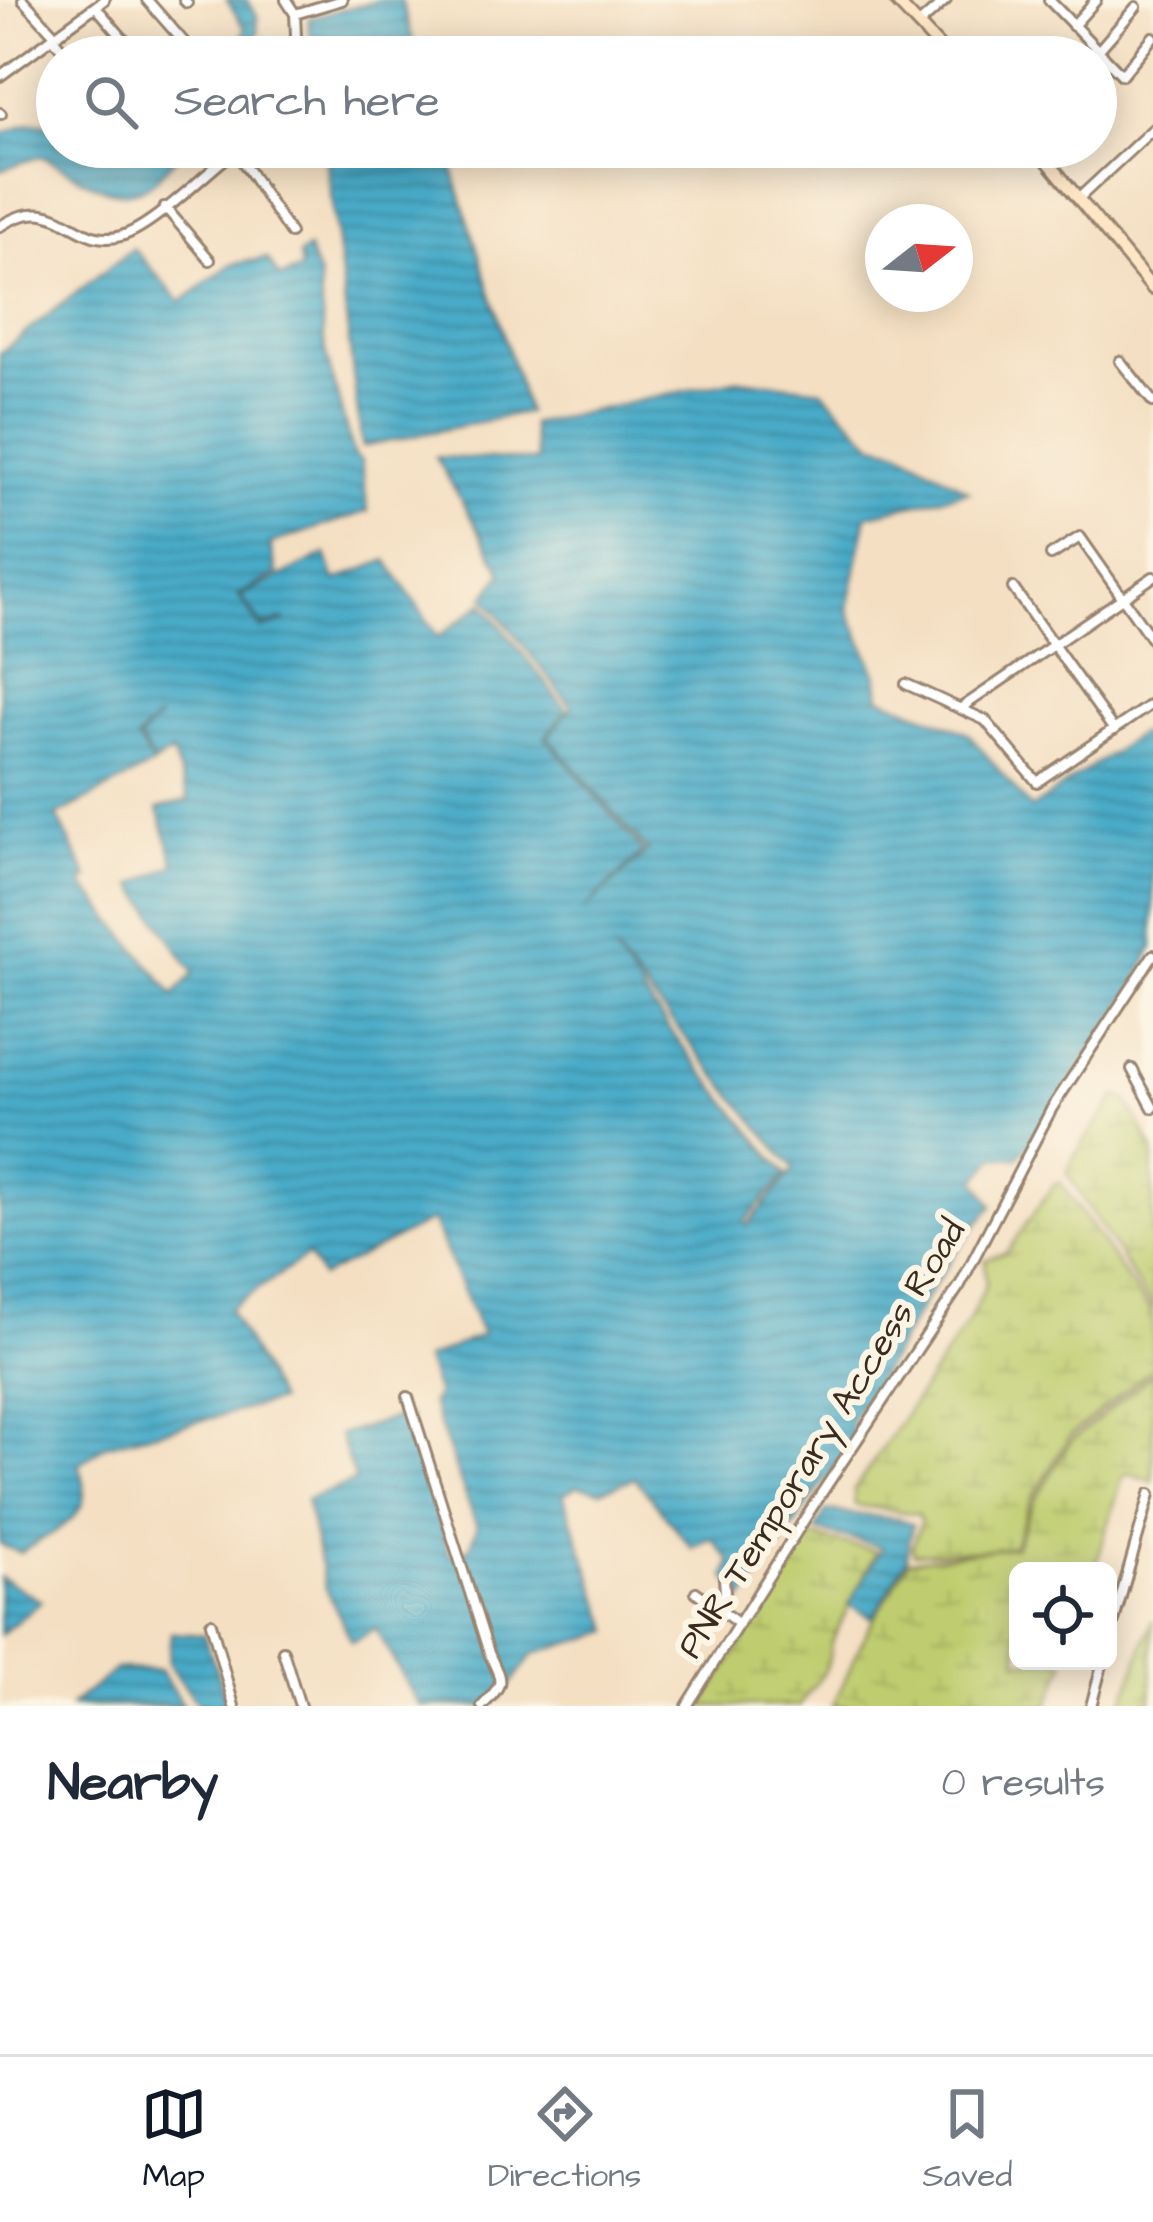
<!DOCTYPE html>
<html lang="en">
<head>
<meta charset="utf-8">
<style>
  body { margin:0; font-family:"Architects Daughter",sans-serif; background:#f2f2f3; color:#1f2937 }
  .controls { position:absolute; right:36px; bottom:36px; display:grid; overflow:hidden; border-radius:18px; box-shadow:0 6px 30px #0003 }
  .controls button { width:108px; height:108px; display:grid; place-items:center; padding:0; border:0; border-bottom:3px solid #e0e1e3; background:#fff; color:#1f2937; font:60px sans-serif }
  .compass { position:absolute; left:865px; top:204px; width:108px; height:108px; border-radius:50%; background:#fff; box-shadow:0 6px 30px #0003; rotate:73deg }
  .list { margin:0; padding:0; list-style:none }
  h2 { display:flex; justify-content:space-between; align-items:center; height:156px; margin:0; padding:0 48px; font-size:51px }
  h2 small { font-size:39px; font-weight:400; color:#747a83 }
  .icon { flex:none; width:66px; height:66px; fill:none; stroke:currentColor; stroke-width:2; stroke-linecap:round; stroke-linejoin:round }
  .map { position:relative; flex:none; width:1153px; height:1706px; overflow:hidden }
  .search { position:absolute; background:#fff; box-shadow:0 6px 30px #0003; left:36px; right:36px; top:36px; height:132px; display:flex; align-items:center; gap:30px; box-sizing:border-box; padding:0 42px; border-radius:66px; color:#747a83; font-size:45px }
  .sheet { height:348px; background:#fff }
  nav { display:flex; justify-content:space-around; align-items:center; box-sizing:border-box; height:168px; border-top:3px solid #e0e1e3; background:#fff; font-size:33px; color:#747a83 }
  nav a { display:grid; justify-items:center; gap:6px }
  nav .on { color:#111827 }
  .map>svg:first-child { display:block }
</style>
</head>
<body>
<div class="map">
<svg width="1153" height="1706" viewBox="0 0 1153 1706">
  <defs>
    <pattern id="wetland-marsh" width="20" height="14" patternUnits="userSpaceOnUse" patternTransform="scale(3)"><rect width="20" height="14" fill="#bfcd70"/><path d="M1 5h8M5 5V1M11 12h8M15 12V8" fill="none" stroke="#a5b061"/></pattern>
    <pattern id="water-rules" width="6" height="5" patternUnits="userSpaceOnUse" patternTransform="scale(3)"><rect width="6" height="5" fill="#48abc8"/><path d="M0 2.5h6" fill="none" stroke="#3d8ba2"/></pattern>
  </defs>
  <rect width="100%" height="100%" fill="#fcf5e5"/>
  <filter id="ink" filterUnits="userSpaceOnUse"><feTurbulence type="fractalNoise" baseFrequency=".00833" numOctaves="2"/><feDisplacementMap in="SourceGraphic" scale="24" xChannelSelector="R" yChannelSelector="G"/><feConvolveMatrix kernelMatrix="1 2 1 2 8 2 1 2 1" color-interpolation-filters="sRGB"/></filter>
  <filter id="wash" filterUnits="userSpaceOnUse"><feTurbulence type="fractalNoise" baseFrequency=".004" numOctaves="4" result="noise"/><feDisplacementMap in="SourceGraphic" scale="48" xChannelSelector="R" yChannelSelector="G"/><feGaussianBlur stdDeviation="2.7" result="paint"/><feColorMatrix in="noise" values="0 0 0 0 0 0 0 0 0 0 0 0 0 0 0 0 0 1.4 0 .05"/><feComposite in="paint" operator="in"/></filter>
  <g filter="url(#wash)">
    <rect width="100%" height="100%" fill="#f4dfc2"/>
    <path fill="url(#wetland-marsh)" stroke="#7d7c47" stroke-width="3" d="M1117 1096 1127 1100 1153 1149V1309L1067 1173 1075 1155Z
      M1060 1182 1153 1316V1368L1069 1437 1031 1500 1014 1545 1004 1549 914 1554 912 1548 921 1521 917 1514 855 1505 854 1490 970 1319 986 1285 985 1260 1007 1252 1054 1184Z
      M1153 1373V1481L1129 1473 1123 1476 1094 1571H1018V1661H1066L1048 1706H833L867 1631 909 1561 1015 1547 1034 1502 1070 1442Z
      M810 1536 876 1551 830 1645C831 1676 813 1681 800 1706H703Z
      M1153 1619 1151 1706H1122Z"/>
    <path fill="url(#water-rules)" stroke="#426a73" stroke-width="3" fill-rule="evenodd" d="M227 0H247L257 15 258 57H234L245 29Z
      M380 0H401L418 57H313L309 18Z
      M30 123H46L57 131V147H86L95 157H110L148 147H187C174 157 166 170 154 181 118 213 76 171 41 156L0 170V135Z
      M325 147H446L527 412 362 447Z
      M133 248 181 302 230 265 267 258 280 278 301 269 299 255 308 249 319 277 325 351 353 454 361 461 368 511 270 544 277 574 238 595 261 629 285 622 284 619 263 627 241 596 326 554 335 581 387 560 438 637 483 603 567 710 545 737 643 851 583 911 648 851 548 737 572 707 485 597 503 573 436 457 537 461 531 424 740 379 821 389 874 444 900 450 969 491 867 515 848 609 878 678 880 697 968 733 1031 809 1140 733 1153 752V947L1131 994 1018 1158 995 1157 977 1180 993 1206C933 1271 899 1352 850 1422L854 1438 743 1600 726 1577 731 1562 712 1538 692 1548 635 1478 600 1491 578 1486 563 1494 611 1631 534 1654 501 1697 486 1706H420L375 1629 352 1642 325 1586 306 1500 355 1481 339 1435 407 1414 450 1556 470 1548 477 1527 431 1403 437 1395 425 1359 482 1335 432 1220 321 1277 308 1255 229 1309 278 1401 105 1445 79 1465C100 1517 57 1528 20 1553L0 1544V353ZM159 717 140 739 154 763 172 753 189 800 158 809 175 864 134 885 194 973 174 995 82 883 88 878 57 816 153 765 137 739ZM613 950 794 1169 747 1226 744 1222 786 1174 671 1032Z
      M826 1511 899 1519 912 1525 906 1560 874 1616 870 1617 849 1604 882 1547 816 1530Z
      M0 1577 41 1601 0 1635Z
      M171 1633 204 1635 229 1706H199L168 1663Z
      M116 1669 160 1670 183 1706H70Z"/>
  </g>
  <g filter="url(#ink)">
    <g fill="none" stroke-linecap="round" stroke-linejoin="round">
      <defs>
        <path id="street" d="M23 0 56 36
          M147 0 197 57
          M184 0 187 3
          M286 0 295 14 297 57
          M1049 0 1122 75 1153 37
          M96 7 139 57
          M295 14 342 0
          M918 25 946 0
          M1073 26 1096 0
          M53 38 68 57
          M1098 51 1136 7
          M1060 57 1061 56
          M0 76 104 0
          M0 113 1 114
          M235 150 290 233
          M1079 198 1153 129
          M165 207 210 260
          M0 226C60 188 73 250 121 236 154 227 209 169 240 147
          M1120 361 1153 402
          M1051 555 1080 537 1153 641
          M1013 588 1114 730
          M906 684 985 720 1037 782 1153 703
          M961 708 1153 577
          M1132 1069 1153 1108
          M408 1397 489 1653C502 1683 506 1681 482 1706
          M696 1592 739 1624
          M717 1608 725 1593 724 1577
          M211 1623 234 1706
          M1108 1642 1150 1494
          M283 1651 300 1706
          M687 1706 811 1509 960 1285 1052 1108 1153 955
          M1091 1706 1103 1661"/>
        <path id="secondary" d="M895 0 949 57
          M1036 147 1153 289"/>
      </defs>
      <use href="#street" stroke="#988470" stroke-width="14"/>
      <use href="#secondary" stroke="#988470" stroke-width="16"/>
      <use href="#street" stroke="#fff" stroke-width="8"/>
      <use href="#secondary" stroke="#fde5c5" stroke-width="10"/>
    </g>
  </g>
  <g text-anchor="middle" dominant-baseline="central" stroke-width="12" stroke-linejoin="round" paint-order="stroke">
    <g font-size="36" fill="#3b2a1e" stroke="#fcf5e5">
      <text transform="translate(822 1439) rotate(-58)">PNR Temporary Access Road</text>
    </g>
  </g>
</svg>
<div class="controls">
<button><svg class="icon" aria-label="locate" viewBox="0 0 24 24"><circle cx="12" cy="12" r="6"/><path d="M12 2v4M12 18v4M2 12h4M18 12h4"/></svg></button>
</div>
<svg class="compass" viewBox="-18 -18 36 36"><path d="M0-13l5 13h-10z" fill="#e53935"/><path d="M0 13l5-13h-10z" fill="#747a83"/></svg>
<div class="search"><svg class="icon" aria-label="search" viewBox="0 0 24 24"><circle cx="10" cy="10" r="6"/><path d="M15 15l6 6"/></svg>Search here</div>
</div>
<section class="sheet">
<h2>Nearby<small>0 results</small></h2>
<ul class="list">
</ul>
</section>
<nav>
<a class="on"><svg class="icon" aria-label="map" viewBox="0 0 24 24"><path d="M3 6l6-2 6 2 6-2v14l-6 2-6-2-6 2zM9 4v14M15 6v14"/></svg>Map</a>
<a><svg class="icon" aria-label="directions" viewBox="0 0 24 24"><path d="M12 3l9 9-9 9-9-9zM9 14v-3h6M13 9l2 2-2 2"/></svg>Directions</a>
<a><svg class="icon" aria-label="saved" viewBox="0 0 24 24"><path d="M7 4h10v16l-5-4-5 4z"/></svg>Saved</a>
</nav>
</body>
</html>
